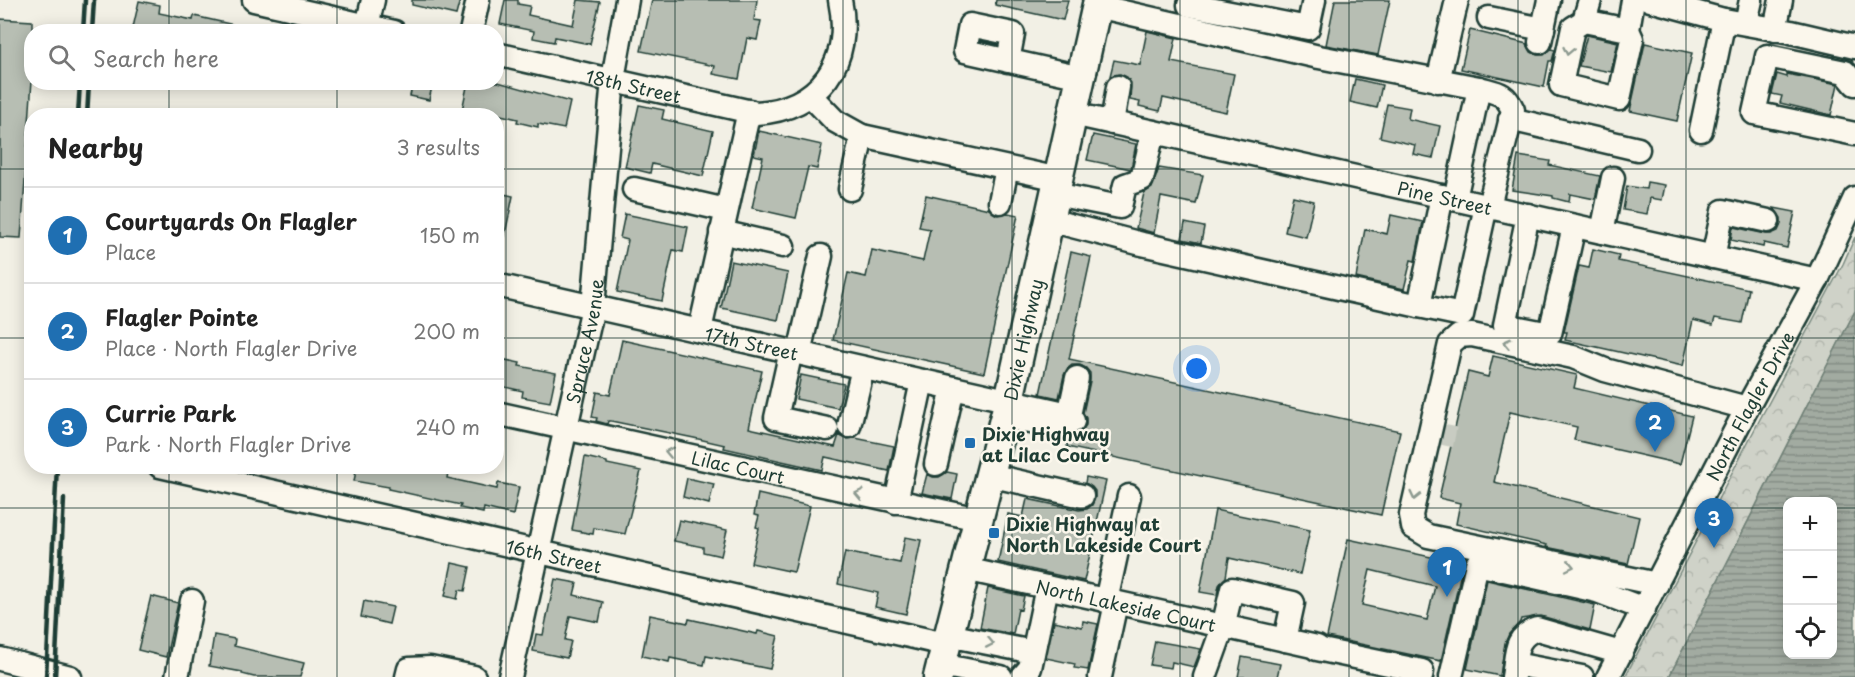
<!DOCTYPE html>
<html lang="en">
<head>
<meta charset="utf-8">
<style>
  body { margin:0; font-family:"Playpen Sans",sans-serif; background:#f2f2f2; color:#222 }
  .controls { position:absolute; right:18px; bottom:18px; display:grid; overflow:hidden; border-radius:12px; box-shadow:0 3px 15px #0003 }
  .controls button { width:54px; height:54px; display:grid; place-items:center; padding:0; border:0; border-bottom:2px solid #e0e0e0; background:#fff; color:#222; font:30px sans-serif }
  .you { position:absolute; left:1197px; top:369px; width:21px; height:21px; margin:-15px; border:4px solid #fff; border-radius:50%; background:#1a73e8; box-shadow:0 0 0 9px #1a73e833 }
  .badge { display:grid; place-items:center; width:39px; height:39px; border-radius:50%; background:#1f6fb2; color:#fff; font-size:20px; font-weight:700 }
  .pin { position:absolute; translate:-50% -50px; filter:drop-shadow(0 2px 3px #0008) }
  .pin::after { content:''; position:absolute; top:32px; width:21px; height:18px; background:inherit; clip-path:polygon(0 0,100% 0,50% 100%) }
  .list { margin:0; padding:0; list-style:none }
  h2 { display:flex; justify-content:space-between; align-items:center; height:78px; margin:0; padding:0 24px; font-size:26px }
  h2 small { font-size:20px; font-weight:400; color:#767676 }
  .list li { display:grid; grid-template-columns:39px 1fr auto; gap:18px; align-items:center; box-sizing:border-box; height:96px; padding:0 24px; border-top:2px solid #e0e0e0 }
  .list b { display:block; font-size:22px; white-space:nowrap }
  .list p { margin:0; font-size:20px; white-space:nowrap; color:#767676 }
  .list em { font-size:20px; font-style:normal; color:#767676 }
  .icon { flex:none; width:33px; height:33px; fill:none; stroke:currentColor; stroke-width:2; stroke-linecap:round; stroke-linejoin:round }
  .map { position:relative; flex:none; width:1855px; height:677px; overflow:hidden }
  .search { position:absolute; background:#fff; box-shadow:0 3px 15px #0003; left:24px; top:24px; width:480px; height:66px; display:flex; align-items:center; gap:15px; box-sizing:border-box; padding:0 21px; border-radius:24px; color:#767676; font-size:22px }
  .panel { position:absolute; background:#fff; box-shadow:0 3px 15px #0003; left:24px; top:108px; width:480px; height:366px; border-radius:24px }
  .map>svg:first-child { display:block }
</style>
</head>
<body>
<div class="map">
<svg width="1855" height="677" viewBox="0 0 1855 677">
  <defs>
    <pattern id="park-crowns" width="20" height="18" patternUnits="userSpaceOnUse" patternTransform="scale(1.5)"><rect width="20" height="18" fill="#cfd2c8"/><path d="M2 6a3 3 0 1 1 6 0M12 15a3 3 0 1 1 6 0" fill="none" stroke="#b1b5ac"/></pattern>
    <pattern id="water-rules" width="6" height="5" patternUnits="userSpaceOnUse" patternTransform="scale(1.5)"><rect width="6" height="5" fill="#a2aba1"/><path d="M0 2.5h6" fill="none" stroke="#838c84"/></pattern>
  </defs>
  <rect width="100%" height="100%" fill="#f2f0e5"/>
  <filter id="ink" filterUnits="userSpaceOnUse"><feTurbulence type="fractalNoise" baseFrequency=".0167" numOctaves="2"/><feDisplacementMap in="SourceGraphic" scale="12" xChannelSelector="R" yChannelSelector="G"/><feConvolveMatrix kernelMatrix="1 2 1 2 8 2 1 2 1" color-interpolation-filters="sRGB"/></filter>
  <g filter="url(#ink)">
    <path fill="url(#park-crowns)" stroke="#77887e" stroke-width="1.5" d="M1855 237V311L1669 677H1625L1760 419 1843 264Z"/>
    <path fill="url(#water-rules)" stroke="#6e7f75" stroke-width="1.5" fill-rule="evenodd" d="M1855 311V677H1669L1839 342ZM1788 502H1832V654H1788Z"/>
    <path fill="#b7beb3" stroke="#1f3d34" stroke-width="1.5" fill-rule="evenodd" d="M412 0H460L456 15 412 5Z
      M505 0H518V4L530 6 528 15 573 25 578 0 600 2 590 44 555 37 554 42 533 38 534 31 500 24Z
      M652 0H757L754 20 761 21 757 40 747 38 739 79 713 74 715 66 641 51Z
      M996 0H1068L1063 20 995 5Z
      M1335 0H1390L1378 55 1326 45Z
      M139 1 160 5 159 13 193 20 194 16 239 26 238 32H132Z
      M0 19 32 21V80L21 238 0 237Z
      M1470 30 1527 44 1531 52 1537 55H1544L1551 49 1555 50 1552 61H1549L1544 87 1461 69Z
      M1147 31 1176 38 1171 62 1234 74 1226 112 1163 98 1160 111 1139 106 1140 102 1130 100 1131 83 1127 77 1120 74 1110 76 1114 60 1140 65Z
      M1587 35 1618 42 1611 72 1579 66Z
      M1645 43 1692 53 1677 121 1630 111Z
      M1777 74 1787 77V74L1838 84 1831 115 1780 103 1782 96 1772 94Z
      M1355 79 1382 85 1377 108 1350 102Z
      M413 82H433L429 100 410 96Z
      M468 82H498L570 102 564 129 538 124V127L517 122 518 119 483 111 482 114 462 110Z
      M1387 104 1410 108 1408 119 1440 126 1433 158 1413 154 1415 145 1380 137Z
      M639 105 664 110 662 119 713 131 703 176 652 164 650 173 625 167Z
      M759 131 822 145 817 169 808 167 796 218 752 208 763 157 754 155Z
      M1093 135 1136 144 1131 169 1087 160Z
      M1518 156 1550 161 1549 165 1600 176 1595 199 1570 194 1569 202 1553 198V196L1512 190Z
      M1159 168 1203 175 1196 204 1161 197 1154 233 1136 228 1144 193 1152 188Z
      M1647 182 1665 185 1662 200 1650 198 1647 214 1623 210 1627 186 1646 189Z
      M499 193 513 196 502 249 496 248V204Z
      M926 195 989 209 997 215 1008 213 1018 215 984 373 833 340 848 273 866 277 872 250 923 261 930 229 919 227Z
      M1293 196 1314 201 1306 237 1285 232Z
      M1774 208 1795 212 1787 248 1764 243 1763 247 1731 240 1733 227 1766 234H1771L1778 231 1781 224V218Z
      M625 214 688 227 683 252 673 250 662 301 617 292 628 240 620 238Z
      M1391 215 1423 222 1415 261 1411 260 1404 289 1356 278 1365 229 1387 234Z
      M1185 223 1204 227 1201 243 1182 239Z
      M1593 249 1619 255 1618 261 1749 289 1742 323 1715 318 1713 325 1693 320 1683 366 1565 340 1567 332H1564L1579 266 1589 268Z
      M1071 252 1091 257 1069 359 1400 431 1381 515 1067 447 1070 434H1076L1082 431 1086 425V418L1083 413 1090 381V373L1086 368 1080 365H1072L1067 369 1064 375 1059 398 1040 394Z
      M731 261 788 273 778 320 721 308Z
      M622 340 762 371 749 428 835 447 839 435 846 439 855 438 894 446 889 471 825 457 822 470 724 448 725 445 694 438 611 421H608L607 424 596 421 597 418 592 417 597 392 610 395Z
      M1493 356 1577 375 1574 388 1692 416 1680 464 1574 440 1577 427 1510 412 1494 482 1639 517 1628 564 1546 547 1547 545 1456 524 1460 503 1439 498 1468 372 1488 377Z
      M496 358 520 363 519 366 556 373 550 402 522 397 523 391 496 385Z
      M801 375 844 384 838 408 796 399Z
      M585 457 607 462V464L641 471 625 534 594 528 593 534 572 530Z
      M357 466H417L448 473 447 478 497 489 498 483 519 487 513 515 484 508 483 513 460 508 461 505 388 489 389 487 354 481Z
      M947 472 957 474 952 499 922 493 927 474 933 477H939Z
      M1086 477 1106 481 1084 581 998 562 1008 514 1023 517 1027 499 1079 510 1087 509 1092 505 1095 498V491L1092 487 1085 483Z
      M687 478 714 484 709 504 683 497Z
      M758 494 810 506 794 572 751 563 759 528 756 527 759 516 754 515Z
      M1215 510 1310 530 1300 574 1229 558 1226 577 1219 585 1217 595 1200 592Z
      M679 520 727 530 721 556 703 552V547L674 541Z
      M905 537 921 540 906 614 875 607 878 593 838 584 845 552 900 563Z
      M1348 539 1463 564 1441 661 1327 637ZM1370 570 1435 586 1427 620 1362 605Z
      M452 563 470 567 465 591 459 590 457 599 445 596Z
      M555 579 577 583 574 595 603 602 599 622 570 616 565 640 571 641 567 658 533 651 536 634 543 635Z
      M1487 580 1595 605 1590 630 1541 616 1521 619 1520 622 1509 634 1505 643 1500 676 1467 669Z
      M988 588 1024 596 1021 610 1018 609 1013 634 980 628Z
      M151 596 178 603 166 657 138 650Z
      M364 601 393 607 389 624 361 617Z
      M650 615 688 623 689 619 757 634 758 631 778 636 770 669 706 656 704 665 670 658 669 662 642 656Z
      M1054 621 1082 627 1083 621 1098 624 1088 670 1074 668 1075 664 1046 658Z
      M214 635 235 639 234 646 304 663 300 677H254L242 674V672L209 666Z
      M1155 641 1201 649 1194 667 1172 662 1171 668 1150 665Z
      M1242 657 1280 664 1277 677H1238Z"/>
    <g fill="none" stroke-linecap="round" stroke-linejoin="round">
      <path stroke="#c8ccc2" stroke-width="22" stroke-dasharray="22 11" stroke-linecap="butt" d="M1442 445 1446 425"/>
      <defs>
        <g id="minor">
          <path d="M254 0 394 32"/>
          <path d="M1590 0 1584 21 1573 28 1561 85 1619 99 1632 39 1628 30 1633 0"/>
          <path d="M1650 0 1724 20 1791 32 1855 47"/>
          <path d="M1189 5 1308 28 1314 0"/>
          <path d="M1097 6 1319 57 1479 88"/>
          <path d="M1489 18 1543 29"/>
          <path d="M1584 21 1628 30"/>
          <path d="M1746 23 1751 0"/>
          <path d="M367 26 373 0"/>
          <path d="M1775 30 1781 0"/>
          <path d="M471 32 478 0"/>
          <path d="M1540 42 1549 0"/>
          <path id="s1" d="M496 54 756 113C820 109 853 62 840 0"/>
          <path d="M1008 61 1013 34 970 25 965 51 1081 77"/>
          <path d="M1438 81 1457 0"/>
          <path d="M1855 84 1845 72 1767 56 1754 113 1855 134"/>
          <path d="M811 96 835 121 862 136 1059 179"/>
          <path id="s2" d="M1073 114 1817 280"/>
          <path d="M1510 119 1638 149"/>
          <path d="M1112 123 1118 87"/>
          <path d="M1701 130 1724 20"/>
          <path d="M634 189 726 210"/>
          <path d="M850 189 862 136"/>
          <path d="M1055 194 1120 207 1125 185 1142 179 1153 132"/>
          <path d="M1442 196 1419 306 1462 315 1486 206"/>
          <path d="M1455 199 1479 88C1497 93 1505 92 1513 110L1489 206"/>
          <path d="M1000 202 1007 168"/>
          <path d="M1528 215 1505 325 1550 334 1574 226"/>
          <path d="M1049 220 1142 244 1419 306"/>
          <path d="M721 232 783 246"/>
          <path d="M1602 232 1613 178"/>
          <path d="M1713 257 1723 211 1768 221"/>
          <path id="s3" d="M496 285 1060 412 1065 419 1073 421"/>
          <path d="M700 330 749 111"/>
          <path d="M791 351 776 418 827 429"/>
          <path d="M799 353 821 256"/>
          <path id="s4" d="M496 413 978 519"/>
          <path d="M1004 417 1057 427 1065 419"/>
          <path d="M1068 420 1077 378"/>
          <path d="M849 426 863 368"/>
          <path d="M936 464 953 388"/>
          <path id="s5" d="M160 466 945 644"/>
          <path d="M989 475 1082 496"/>
          <path d="M896 502 922 381"/>
          <path id="s6" d="M965 569 1317 647"/>
          <path d="M1657 584 1428 536 1413 527 1411 515 1450 344 1459 336 1472 335 1573 357 1605 370 1747 408"/>
          <path d="M1106 601 1129 496"/>
          <path d="M948 635 1033 652"/>
          <path d="M1317 649 1422 671 1421 677"/>
          <path d="M0 659 70 677"/>
          <path d="M1515 664 1582 677"/>
          <path d="M941 665 1001 677"/>
          <path d="M177 677 192 601"/>
          <path d="M407 677 409 669 430 668 474 677"/>
          <path id="s7" d="M510 677 593 307 613 79 627 0"/>
          <path d="M1022 677 1030 668 1047 587"/>
          <path d="M1100 677 1116 603"/>
          <path d="M1205 677 1223 627 1232 589 1293 603 1285 640"/>
          <path d="M1451 677 1477 564 1597 591 1644 609"/>
          <path d="M1513 677C1517 655 1513 637 1537 629L1621 653"/>
          <path id="s8" d="M1608 677 1747 408 1817 280 1855 198"/>
        </g>
        <g id="major">
          <path id="s9" d="M938 677 1009 400 1098 0"/>
        </g>
      </defs>
      <use href="#minor" stroke="#1f3d34" stroke-width="27"/>
      <use href="#major" stroke="#1f3d34" stroke-width="33"/>
      <use href="#minor" stroke="#fbf7ec" stroke-width="22"/>
      <use href="#major" stroke="#fbf7ec" stroke-width="28"/>
      <path stroke="#1f3d34" stroke-width="4.5" d="M83 32 85 0
        M92 32 94 0
        M78 116 80 82
        M87 116 89 82
        M46 677 57 466
        M55 677 64 499"/>
    </g>
    <defs><path id="oneway-chevron" d="M-2-3.5L2.5 0L-2 3.5" fill="none" stroke-width="1.6" stroke-linecap="round" stroke-linejoin="round" transform="scale(1.5)"/></defs>
    <g stroke="#8d9a90">
      <use href="#oneway-chevron" transform="translate(1568 51) rotate(102)"/>
      <use href="#oneway-chevron" transform="translate(1507 343) rotate(-167)"/>
      <use href="#oneway-chevron" transform="translate(669 452) rotate(-168)"/>
      <use href="#oneway-chevron" transform="translate(859 494) rotate(-168)"/>
      <use href="#oneway-chevron" transform="translate(1415 496) rotate(103)"/>
      <use href="#oneway-chevron" transform="translate(1570 566) rotate(12)"/>
      <use href="#oneway-chevron" transform="translate(990 643) rotate(11)"/>
    </g>
  </g>
  <path fill="none" stroke="#1f3d34" stroke-width="1.5" stroke-opacity="0.55" d="M169 0V32M337 0V32M506 0V677M675 0V677M843 0V677M1012 0V677M1180 0V677M1349 0V677M1518 0V677M1686 0V677M169 82V116M337 82V116M0 169H32M496 169H1855M0 338H32M496 338H1855M169 466V677M337 466V677M0 508H1788M1832 508H1855"/>
  <g fill="#1f6fb2" stroke="#fbf7ec" stroke-width="2">
    <rect x="964" y="437" width="12" height="12" rx="3"/>
    <rect x="988" y="527" width="12" height="12" rx="3"/>
  </g>
  <g text-anchor="middle" dominant-baseline="central" stroke-width="5" stroke-linejoin="round" paint-order="stroke">
    <g font-size="18" fill="#1f3d34" stroke="#fbf7ec">
      <text stroke="none"><textPath href="#s1" startOffset="141">18th Street</textPath></text>
      <text stroke="none"><textPath href="#s2" startOffset="381">Pine Street</textPath></text>
      <text stroke="none"><textPath href="#s9" startOffset="348">Dixie Highway</textPath></text>
      <text stroke="none"><textPath href="#s7" startOffset="344">Spruce Avenue</textPath></text>
      <text stroke="none"><textPath href="#s3" startOffset="262">17th Street</textPath></text>
      <text stroke="none"><textPath href="#s8" startOffset="306">North Flagler Drive</textPath></text>
      <text stroke="none"><textPath href="#s4" startOffset="248">Lilac Court</textPath></text>
      <text stroke="none"><textPath href="#s5" startOffset="404">16th Street</textPath></text>
      <text stroke="none"><textPath href="#s6" startOffset="165">North Lakeside Court</textPath></text>
    </g>
    <g font-size="18" font-weight="bold" fill="#1f3d34" stroke="#fbf7ec" text-anchor="start">
      <text x="982" y="433">Dixie Highway<tspan x="982" dy="21">at Lilac Court</tspan></text>
      <text x="1006" y="523">Dixie Highway at<tspan x="1006" dy="21">North Lakeside Court</tspan></text>
    </g>
  </g>
</svg>
<div class="controls">
<button>+</button>
<button>−</button>
<button><svg class="icon" aria-label="locate" viewBox="0 0 24 24"><circle cx="12" cy="12" r="6"/><path d="M12 2v4M12 18v4M2 12h4M18 12h4"/></svg></button>
</div>
<div class="you"></div>
<div class="pin badge" style="left:1447px;top:597px">1</div>
<div class="pin badge" style="left:1655px;top:452px">2</div>
<div class="pin badge" style="left:1714px;top:548px">3</div>
<div class="search"><svg class="icon" aria-label="search" viewBox="0 0 24 24"><circle cx="10" cy="10" r="6"/><path d="M15 15l6 6"/></svg>Search here</div>
<section class="panel">
<h2>Nearby<small>3 results</small></h2>
<ul class="list">
<li><span class="badge">1</span><div><b>Courtyards On Flagler</b><p>Place</p></div><em>150 m</em></li>
<li><span class="badge">2</span><div><b>Flagler Pointe</b><p>Place · North Flagler Drive</p></div><em>200 m</em></li>
<li><span class="badge">3</span><div><b>Currie Park</b><p>Park · North Flagler Drive</p></div><em>240 m</em></li>
</ul>
</section>
</div>
</body>
</html>
